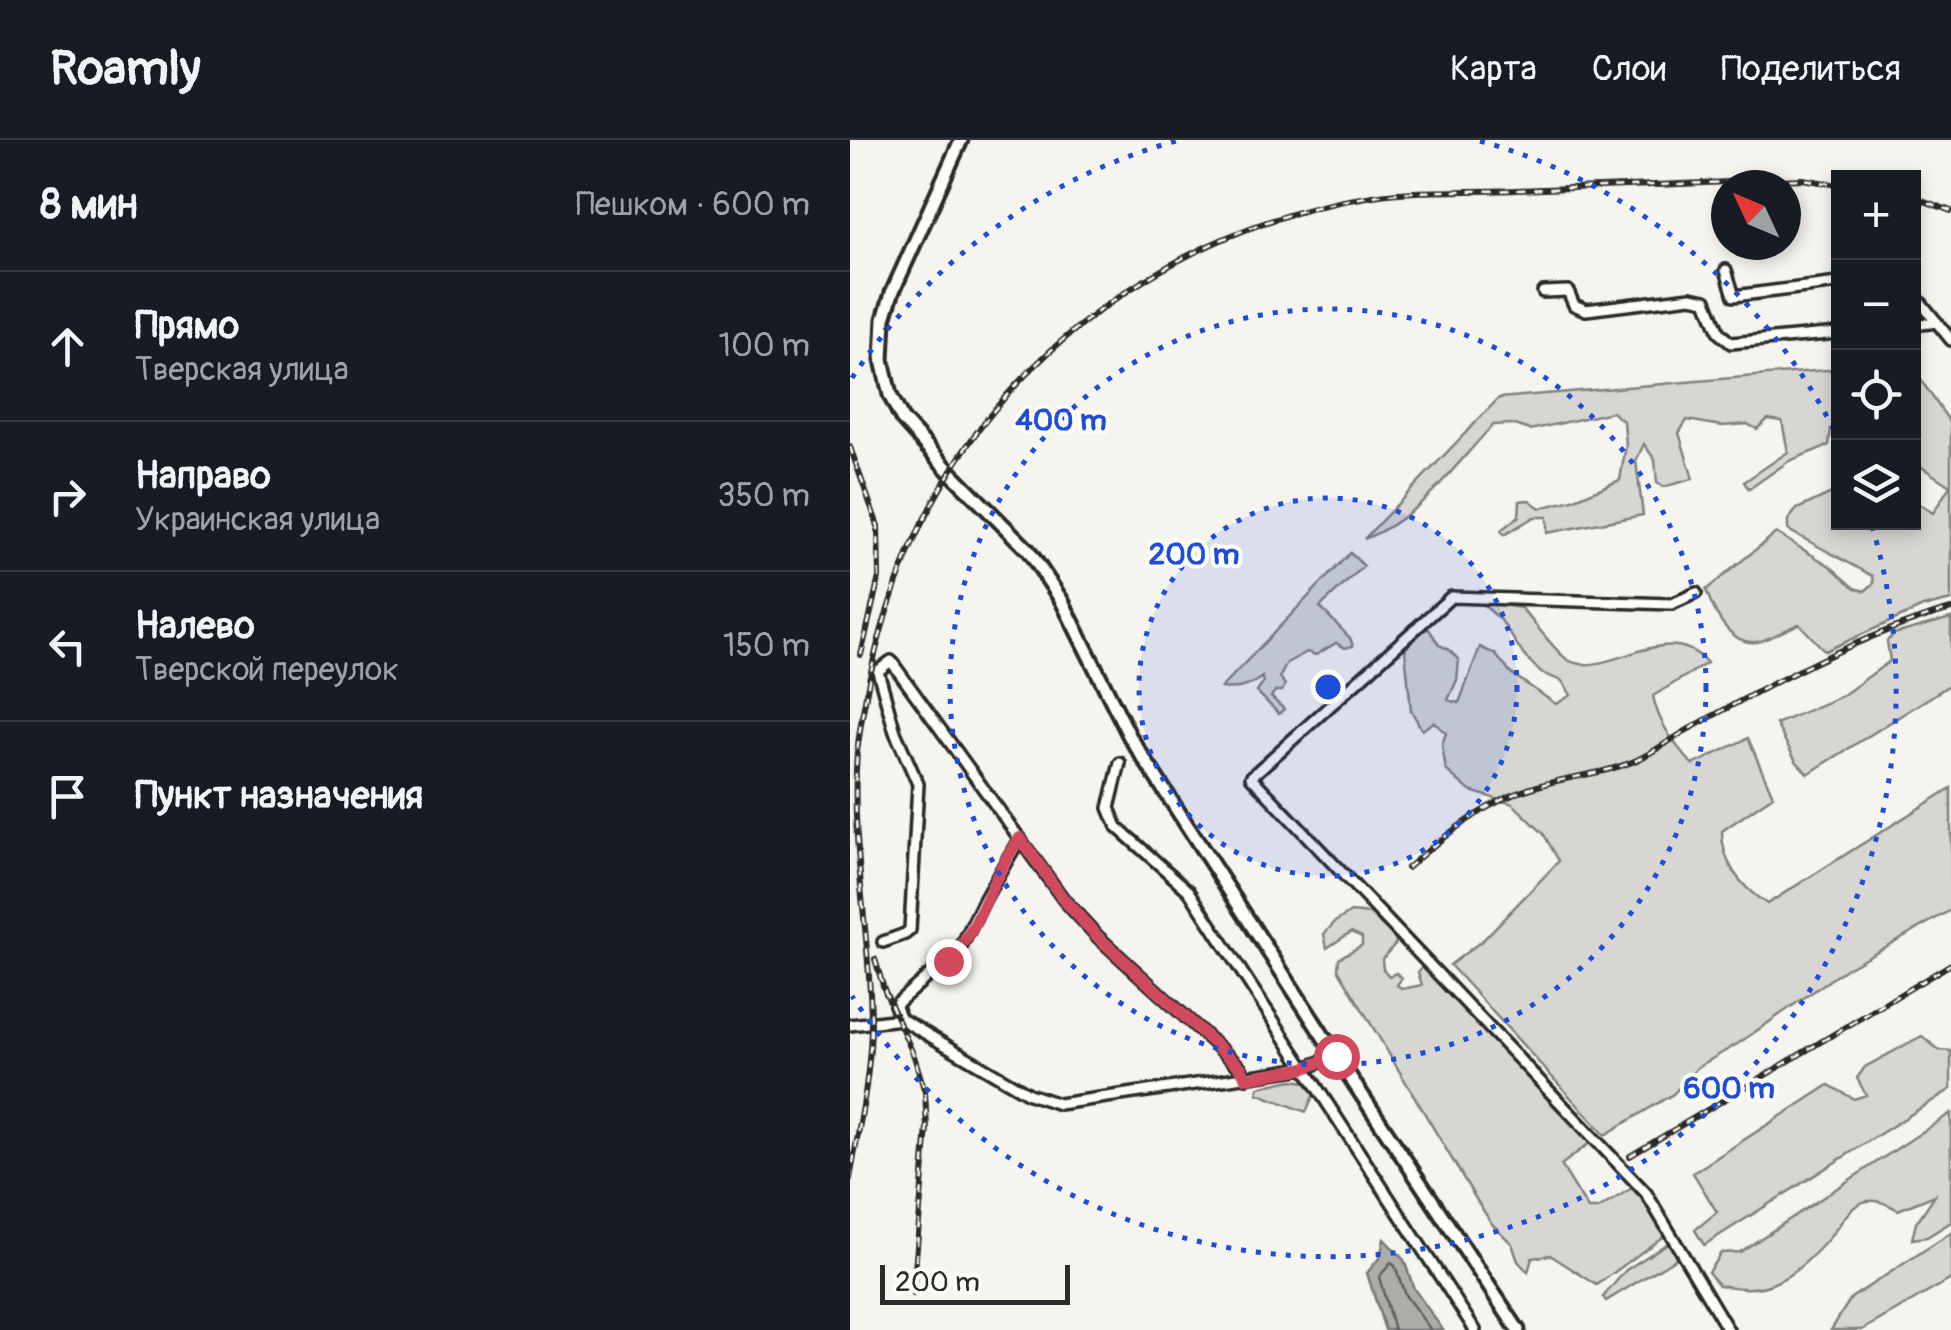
<!DOCTYPE html>
<html lang="ru">
<head>
<meta charset="utf-8">
<style>
  body { margin:0; font-family:Pangolin,sans-serif; background:#20242c; color:#f1f3f6 }
  .controls { position:absolute; right:30px; top:30px; display:grid; overflow:hidden; border-radius:0px; box-shadow:0 5px 15px #0003 }
  .controls button { width:90px; height:90px; display:grid; place-items:center; padding:0; border:0; border-bottom:2px solid #363941; background:#171b24; color:#f1f3f6; font:50px sans-serif }
  .compass { position:absolute; left:861px; top:30px; width:90px; height:90px; border-radius:50%; background:#171b24; box-shadow:0 5px 15px #0003; rotate:314deg }
  .scale { position:absolute; left:30px; bottom:25px; width:190px; box-sizing:border-box; padding-left:10px; border:5px solid #2b2b2b; border-top:0; font-size:28px; line-height:35px; white-space:nowrap; color:#2b2b2b; -webkit-text-stroke:8px #fdfcf7; paint-order:stroke }
  .stop { position:absolute; width:30px; height:30px; margin:-22px; border:8px solid #d1495b; border-radius:50%; background:#fff }
  .stop.end { background:#d1495b; border-color:#fff; box-shadow:0 2px 10px #0008 }
  .list { margin:0; padding:0; list-style:none }
  h2 { display:flex; justify-content:space-between; align-items:center; height:130px; margin:0; padding:0 40px; font-size:42px }
  h2 small { font-size:32px; font-weight:400; color:#9ea1a6 }
  .list li { display:grid; grid-template-columns:65px 1fr auto; gap:30px; align-items:center; box-sizing:border-box; height:150px; padding:0 40px; border-top:2px solid #363941 }
  .list b { display:block; font-size:38px; white-space:nowrap }
  .list p { margin:0; font-size:32px; white-space:nowrap; color:#9ea1a6 }
  .list em { font-size:32px; font-style:normal; color:#9ea1a6 }
  .icon { flex:none; width:55px; height:55px; fill:none; stroke:currentColor; stroke-width:2; stroke-linecap:round; stroke-linejoin:round }
  .map { position:relative; flex:none; width:1101px; height:1190px; overflow:hidden }
  header { display:flex; align-items:center; gap:60px; box-sizing:border-box; height:140px; padding:0 50px; background:#171b24; border-bottom:2px solid #363941 }
  header strong { font-size:48px }
  nav { display:flex; gap:55px; margin-inline-start:auto; font-size:35px }
  main { display:flex }
  aside { flex:1; background:#171b24 }
  .map>svg:first-child { display:block }
</style>
</head>
<body>
<header>
<strong>Roamly</strong>
<nav><a>Карта</a><a>Слои</a><a>Поделиться</a></nav>
</header>
<main>
<aside>
<h2>8 мин<small>Пешком · 600 m</small></h2>
<ul class="list">
<li><svg class="icon" aria-label="ahead" viewBox="0 0 24 24"><path d="M12 20V5M6 11l6-6 6 6"/></svg><div><b>Прямо</b><p>Тверская улица</p></div><em>100 m</em></li>
<li><svg class="icon" aria-label="right" viewBox="0 0 24 24"><path d="M7 20v-9h11M14 6l5 5-5 5"/></svg><div><b>Направо</b><p>Украинская улица</p></div><em>350 m</em></li>
<li><svg class="icon" aria-label="left" viewBox="0 0 24 24"><path d="M17 20v-9H6M10 6l-5 5 5 5"/></svg><div><b>Налево</b><p>Тверской переулок</p></div><em>150 m</em></li>
<li><svg class="icon" aria-label="arrive" viewBox="0 0 24 24"><path d="M6 21V4h12l-3 4 3 4H6"/></svg><div><b>Пункт назначения</b></div></li>
</ul>
</aside>
<div class="map">
<svg width="1101" height="1190" viewBox="0 0 1101 1190">
  <rect width="100%" height="100%" fill="#f5f4ef"/>
  <filter id="ink" filterUnits="userSpaceOnUse"><feTurbulence type="fractalNoise" baseFrequency=".01" numOctaves="2"/><feDisplacementMap in="SourceGraphic" scale="20" xChannelSelector="R" yChannelSelector="G"/><feConvolveMatrix kernelMatrix="1 2 1 2 8 2 1 2 1" color-interpolation-filters="sRGB"/></filter>
  <g filter="url(#ink)">
    <path fill="#d7d6d2" stroke="#81807e" stroke-width="2.5" d="M988 229V284L981 289 979 305 939 321 899 349 894 342 938 312 932 281 918 279 907 289 897 284 872 286 837 280 829 293 843 339 813 347 807 343 805 320 794 304 786 321 793 375 697 393V377H684L654 395 651 390 669 376 670 361 679 360 690 368 723 360 770 340 776 305 774 282 762 272 680 290 662 284 643 285C603 327 570 378 514 399L649 258Z
      M1064 230 1101 284V460L1073 467 975 511 949 484C936 489 924 497 911 501 881 509 864 472 856 450L926 393 980 426 1005 448 1015 451 1024 443 1023 436 938 390V380L947 369 988 350V382H1064V361L1083 373 1100 346 1064 322Z
      M500 413 514 426 470 467 500 498 503 506 495 508 486 503 466 515 457 512 437 523 430 537 435 545 432 551H425L421 557 434 569 429 574 407 552 414 542 412 537C399 547 388 550 371 548Z
      M630 462 671 468C682 479 707 514 718 520 755 541 817 476 857 523L803 556C808 583 825 605 843 625L898 598 923 656 872 691C872 723 891 747 917 764L1101 648V770L997 828 889 903 848 927 823 954 755 995 600 825 634 799 709 721 693 693 663 664 620 651 596 630 592 605 596 593 584 582 572 590 561 570 555 510 569 490 579 489 589 505 598 509 609 520 607 540 598 560 609 563 630 507 645 514 662 534 706 564 721 555 712 541 691 533 673 514 651 480Z
      M1101 478V544L958 634 946 621 926 584 992 556 1040 521 1037 501 1044 494Z
      M501 772 520 774 545 797 546 803 532 819 533 829 539 836 546 833 552 838 547 845 552 849 572 845 568 832 573 826 741 1002 711 1025 738 1069H748L782 1048 799 1067 815 1095 747 1145 700 1115 682 1118 678 1132 668 1121 662 1104 642 1084 626 1059 488 829 489 818 512 805V797L501 792 477 808 474 794 485 782Z
      M1072 896 1089 910 1101 911V949L854 1105 845 1090 867 1072 843 1033 979 945 1004 959 1016 955 1007 938 1015 927Z
      M442 940 455 942 464 954 456 972 407 953 409 947Z
      M1101 973V1082L1077 1097 1062 1099 1066 1083 1085 1055 1048 1070C1005 1043 997 1080 974 1104 961 1118 942 1136 924 1143 906 1151 888 1148 869 1145L858 1132 871 1113 890 1112Z
      M1101 1093V1139L1012 1190H981L1001 1158Z
      M818 1103 828 1117 756 1161 753 1157 776 1130Z"/>
    <path fill="#adaca9" stroke="#797877" stroke-width="2.5" d="M534 1099 554 1120 564 1149 593 1190H535L517 1133 530 1117Z"/>
    <g fill="none" stroke-linecap="round" stroke-linejoin="round">
      <path stroke="#5f5f5d" stroke-width="2.5" d="M544 1190 529 1137 541 1123 545 1126 555 1155 581 1190"/>
      <defs>
        <path id="minor" d="M876 130 884 156 988 143
          M693 152 718 151 724 165 736 170 841 157 856 160 869 193 881 203 988 193
          M1064 154 1101 200
          M1064 185 1087 182
          M846 453 822 464 601 457 401 637 796 1053 878 1190
          M270 623 259 668 267 687 339 751 625 1190
          M33 802 55 794 60 790 68 644 45 592 28 531 41 521 214 760 248 797 391 928 396 938
          M51 879 179 954 209 964 455 928 486 916
          M51 879 45 865 111 807 134 760 170 698
          M0 885 51 879"/>
        <path id="major" d="M111 0 42 153 34 179 32 220 40 255 52 279 100 332 178 410 212 461 280 597 486 916 668 1190"/>
      </defs>
      <use href="#minor" stroke="#2b2b2b" stroke-width="16"/>
      <use href="#major" stroke="#2b2b2b" stroke-width="19"/>
      <use href="#minor" stroke="#fdfcf7" stroke-width="9"/>
      <use href="#major" stroke="#fdfcf7" stroke-width="11"/>
      <defs>
        <path id="rail" d="M1064 57 1101 71
          M0 307 28 386 29 437 11 515
          M557 728C598 693 638 659 691 645 723 636 757 633 787 620 805 611 822 599 839 589 921 544 1011 494 1101 469
          M25 819 34 849 64 916 75 952 77 987 63 1154
          M780 1016 1101 824
          M0 1039C9 987 21 934 21 881 20 791 0 702 7 612 19 515 48 417 99 334 187 187 354 80 523 56 569 49 619 52 666 50 761 47 857 43 952 39L988 45"/>
      </defs>
      <use href="#rail" stroke="#2b2b2b" stroke-width="6"/>
      <use href="#rail" stroke="#fdfcf7" stroke-width="2.5" stroke-dasharray="8" stroke-linecap="butt"/>
    </g>
  </g>
  <g fill="none" stroke-linecap="round" stroke-linejoin="round" filter="url(#ink)">
    <path stroke="#d1495b" stroke-width="12" d="M98 821C131 791 141 734 170 698L214 760 248 797 391 928 396 938 455 928 486 916"/>
  </g>
  <circle cx="478" cy="547" r="189" fill="#1d4ed8" fill-opacity=".12"/>
  <g fill="none" stroke="#1d4ed8" stroke-width="5" stroke-dasharray="5 10">
    <circle cx="478" cy="547" r="189"/>
    <circle cx="478" cy="547" r="378"/>
    <path d="M2 238A567 567 0 0 1 326 1M630 1A567 567 0 0 1 988 298M1022 386A567 567 0 0 1 2 856"/>
  </g>
  <circle cx="478" cy="547" r="15" fill="#1d4ed8" stroke="#fdfcf7" stroke-width="5"/>
  <g font-size="30" text-anchor="middle" font-weight="bold" fill="#1d4ed8" stroke="#fdfcf7" stroke-width="8" stroke-linejoin="round" paint-order="stroke">
    <text x="211" y="290">400 m</text>
    <text x="344" y="424">200 m</text>
    <text x="879" y="958">600 m</text>
  </g>
</svg>
<div class="controls">
<button>+</button>
<button>−</button>
<button><svg class="icon" aria-label="locate" viewBox="0 0 24 24"><circle cx="12" cy="12" r="6"/><path d="M12 2v4M12 18v4M2 12h4M18 12h4"/></svg></button>
<button><svg class="icon" aria-label="layers" viewBox="0 0 24 24"><path d="M12 4l9 5-9 5-9-5zM3 14l9 5 9-5"/></svg></button>
</div>
<svg class="compass" viewBox="-18 -18 36 36"><path d="M0-13l5 13h-10z" fill="#e53935"/><path d="M0 13l5-13h-10z" fill="#9ea1a6"/></svg>
<div class="scale">200 m</div>
<div class="stop" style="left:486px;top:916px"></div>
<div class="stop end" style="left:98px;top:821px"></div>
</div>
</main>
</body>
</html>
